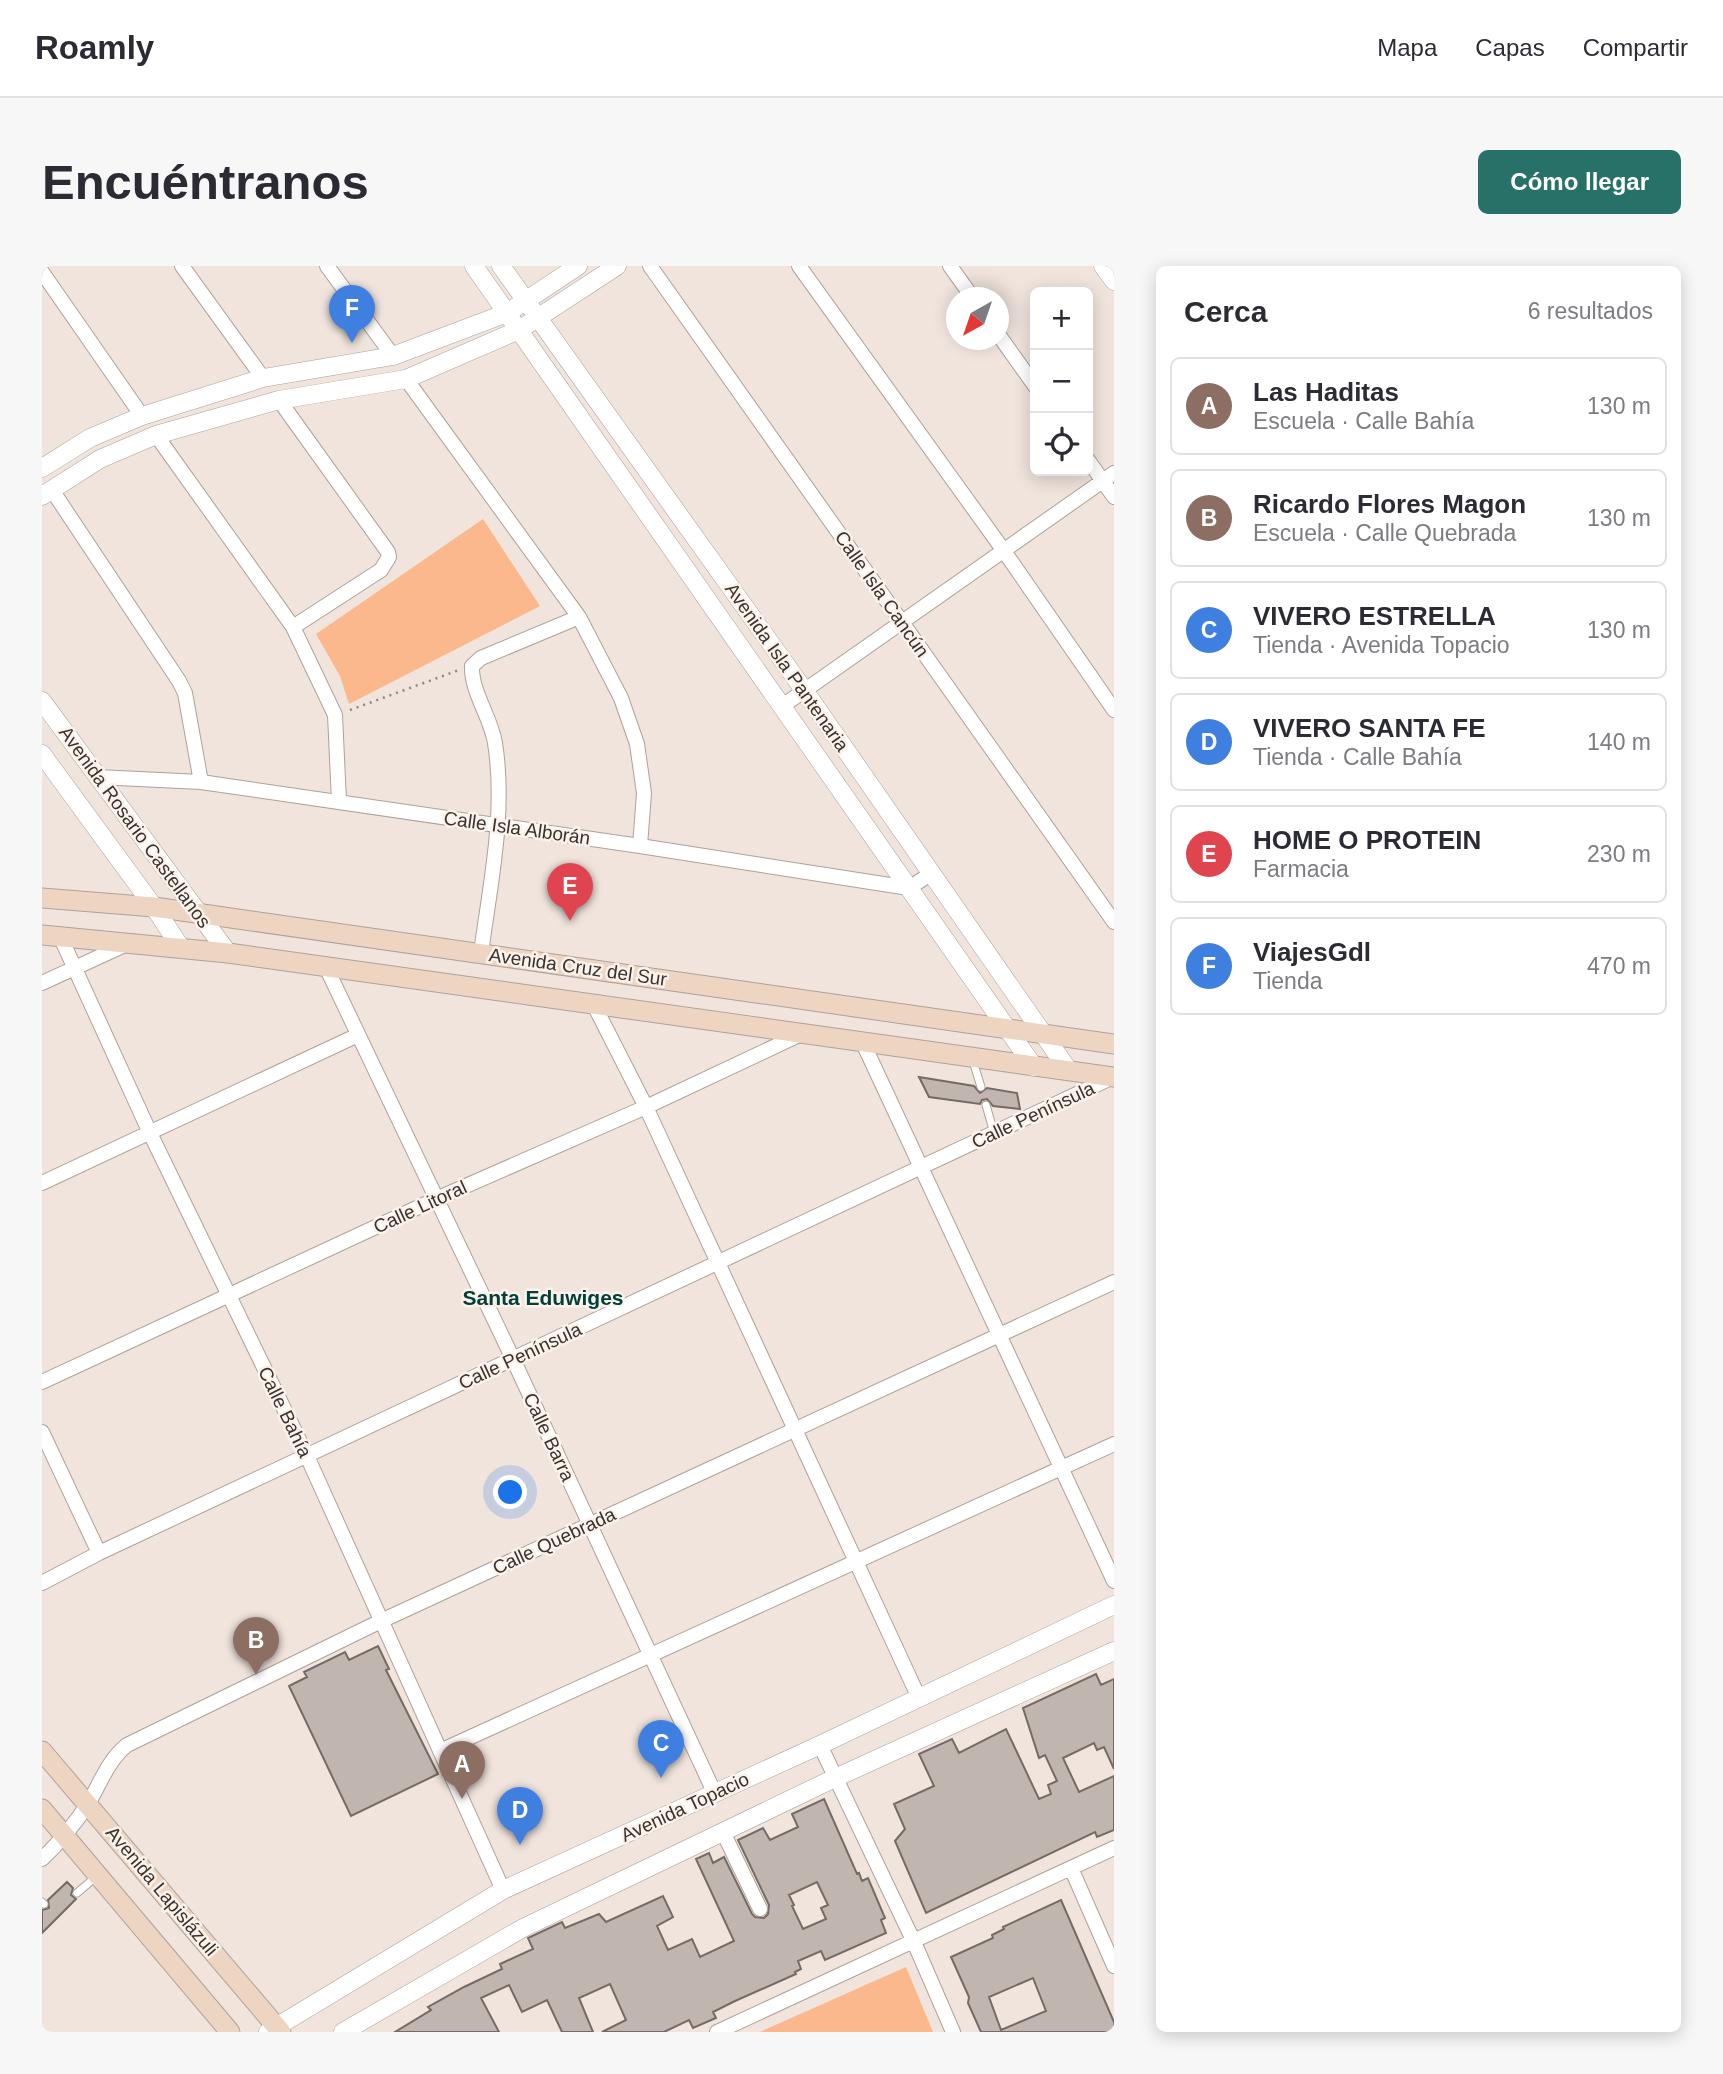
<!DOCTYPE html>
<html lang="es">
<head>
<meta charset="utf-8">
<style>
  body { margin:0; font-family:Helvetica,sans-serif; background:#f7f7f7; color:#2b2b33 }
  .controls { position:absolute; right:21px; top:21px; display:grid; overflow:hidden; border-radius:10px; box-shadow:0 4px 18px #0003 }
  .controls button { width:63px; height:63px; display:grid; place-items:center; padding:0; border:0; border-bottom:2px solid #e1e1e2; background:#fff; color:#2b2b33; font:35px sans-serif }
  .compass { position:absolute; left:904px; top:21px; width:63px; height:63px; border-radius:50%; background:#fff; box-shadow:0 4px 18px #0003; rotate:220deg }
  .you { position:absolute; left:469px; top:1227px; width:24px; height:24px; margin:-18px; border:5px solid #fff; border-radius:50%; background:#1a73e8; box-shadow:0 0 0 10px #1a73e833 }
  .badge { display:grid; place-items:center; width:46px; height:46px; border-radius:50%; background:#287169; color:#fff; font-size:23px; font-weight:700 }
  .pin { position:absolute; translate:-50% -58px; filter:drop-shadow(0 2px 4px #0008) }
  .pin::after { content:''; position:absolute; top:37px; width:24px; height:21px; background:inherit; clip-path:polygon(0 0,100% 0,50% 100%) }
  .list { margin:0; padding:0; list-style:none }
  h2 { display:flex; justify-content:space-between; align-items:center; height:91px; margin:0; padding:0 28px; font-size:30px }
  h2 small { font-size:23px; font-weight:400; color:#7c7c81 }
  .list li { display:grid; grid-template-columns:46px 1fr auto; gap:21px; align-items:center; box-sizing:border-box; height:98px; margin:0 14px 14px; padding:0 14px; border:2px solid #e1e1e2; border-radius:10px }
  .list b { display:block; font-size:26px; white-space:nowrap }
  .list p { margin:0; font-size:23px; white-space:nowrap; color:#7c7c81 }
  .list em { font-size:23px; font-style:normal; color:#7c7c81 }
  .icon { flex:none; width:38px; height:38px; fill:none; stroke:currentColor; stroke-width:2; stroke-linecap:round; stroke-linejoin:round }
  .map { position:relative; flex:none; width:1072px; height:1766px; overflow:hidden; border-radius:10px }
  header { display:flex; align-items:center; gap:42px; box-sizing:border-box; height:98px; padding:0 35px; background:#fff; border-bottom:2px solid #e1e1e2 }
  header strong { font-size:33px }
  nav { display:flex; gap:38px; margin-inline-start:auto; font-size:24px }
  .intro { display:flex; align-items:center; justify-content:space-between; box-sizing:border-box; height:168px; padding:0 42px }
  h1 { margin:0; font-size:49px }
  .button { padding:18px 32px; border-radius:10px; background:#287169; color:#fff; font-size:24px; font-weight:700 }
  main { display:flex; gap:42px; padding:0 42px }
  aside { flex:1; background:#fff; border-radius:10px; box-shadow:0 4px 18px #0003 }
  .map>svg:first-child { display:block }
</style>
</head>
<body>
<header>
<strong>Roamly</strong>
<nav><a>Mapa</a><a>Capas</a><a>Compartir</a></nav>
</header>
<div class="intro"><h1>Encuéntranos</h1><a class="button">Cómo llegar</a></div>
<main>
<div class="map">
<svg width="1072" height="1766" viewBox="0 0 1072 1766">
  <rect width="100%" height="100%" fill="#f0e4dd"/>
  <path fill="#fab88c" d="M441 253 498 340 307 438 298 410 274 368Z
    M864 1701 891 1766H718Z"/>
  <path fill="#c0b6af" stroke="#756b65" stroke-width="2" fill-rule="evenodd" d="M877 811 932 820 938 827 945 822 975 827 978 843 951 840 945 833 940 834 938 838 887 831Z
    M336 1380 347 1403 344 1404 396 1508 309 1550 247 1420 265 1411 262 1406 303 1386 307 1394Z
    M1054 1408 1059 1419 1072 1413V1503L1062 1481 1055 1484 1052 1477 1021 1492 1037 1526 1072 1510V1564L1055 1571 1053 1566 884 1647 853 1575 863 1563 852 1538 892 1520 877 1488 910 1473 917 1487 964 1463 997 1533 1009 1528 1006 1519 1015 1515 1003 1489 997 1492 981 1442Z
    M782 1533 815 1608 817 1607 820 1615 826 1612 843 1652 839 1654 844 1667 783 1694 779 1685 756 1695 759 1703 753 1706 754 1708 693 1735 671 1746 674 1752 651 1762 647 1754 622 1766H560L584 1754 568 1718 537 1732 551 1766H520L505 1734 480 1746 467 1719 439 1732 457 1766H353L389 1744 386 1741 422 1721 460 1703 458 1698 491 1683 486 1672 520 1656 523 1662 557 1648 564 1656 621 1630 631 1651 615 1660 626 1684 650 1673 658 1691 692 1675 654 1593 667 1587 671 1597 682 1591 710 1648 713 1651 722 1652 726 1648 727 1639 696 1574 721 1562 728 1574 756 1561 750 1548ZM775 1616 786 1639 779 1642 784 1653 761 1663 750 1640 752 1639 747 1629Z
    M25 1616 31 1622 29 1629 34 1633 0 1667V1644L7 1642 6 1634Z
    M1019 1634 1072 1756V1766H939L926 1737 927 1731 909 1691 951 1672 950 1669 962 1663 961 1661ZM991 1712 1004 1745 959 1764 947 1731Z"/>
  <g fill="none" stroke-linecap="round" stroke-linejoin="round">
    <defs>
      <path id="service" d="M931 795 939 821
        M944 839 952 867
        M35 1627 56 1609
        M0 1636 2 1638"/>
      <path id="minor" d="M140 0 221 112
        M285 0 351 90
        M608 0 1072 656
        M757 0 962 285 1072 444
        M908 0 931 32
        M0 6 100 150
        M956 68 993 120
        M364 113 537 351 579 432 595 478 602 527 598 580
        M237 134 346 286 347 291 339 304 251 361
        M114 169 251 361 293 449 297 535
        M1046 194 1072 231
        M10 224 137 415 143 427 159 516
        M739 441 1072 207
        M55 511 159 516 598 580 867 622 890 607
        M18 670 108 867 265 1190 461 1624
        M439 687C448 619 464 547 453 477 449 451 429 426 430 400L439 392 537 351
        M284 701 471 1093 673 1528
        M0 717 85 678
        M552 739 604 841 877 1432
        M821 777 1072 1315
        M0 917 316 769
        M0 1116 394 933 604 841 757 769
        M0 1166 57 1287
        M0 1317 57 1287 1071 811
        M778 1479 872 1676 911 1766
        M398 1485 1072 1178
        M681 1566 718 1643
        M0 1593C18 1576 32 1559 46 1538 58 1518 66 1494 85 1479L339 1355 1072 1016
        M1029 1602 1072 1700
        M675 1766 1072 1582"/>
      <path id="tertiary" d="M432 0 992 801
        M459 0 762 424 1027 805
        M1061 0 1072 15
        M0 202 48 172 100 150 221 112 351 90 465 47 536 0
        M0 230 58 193 114 169 237 134 364 113 477 64 575 0
        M0 435 186 687
        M0 488 112 641 139 682
        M226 1766 461 1624 778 1479 1072 1339
        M301 1766 481 1662 793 1512 1072 1385"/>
      <path id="secondary" d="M0 632 112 641 1072 778
        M0 669 186 687 1072 811
        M0 1485 239 1766
        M0 1543 188 1766"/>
    </defs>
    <use href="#service" stroke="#aca29b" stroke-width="9"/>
    <use href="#minor" stroke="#aca29b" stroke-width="16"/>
    <use href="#tertiary" stroke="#aca29b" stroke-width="19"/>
    <use href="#secondary" stroke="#aca29b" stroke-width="21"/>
    <path stroke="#8d8580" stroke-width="2.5" stroke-dasharray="2 5" stroke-linecap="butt" d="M308 444 417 404"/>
    <use href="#service" stroke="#fff" stroke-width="7"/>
    <use href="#minor" stroke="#fff" stroke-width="14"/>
    <use href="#tertiary" stroke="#fff" stroke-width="18"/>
    <use href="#secondary" stroke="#eed5c2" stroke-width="19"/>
  </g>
  <g text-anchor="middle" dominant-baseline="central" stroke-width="5" stroke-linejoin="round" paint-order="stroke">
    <g font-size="19" fill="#373330" stroke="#fdf2ea">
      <text transform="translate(840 328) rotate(55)">Calle Isla Cancún</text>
      <text transform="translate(745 401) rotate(55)">Avenida Isla Pantenaria</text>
      <text transform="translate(93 561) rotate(54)">Avenida Rosario Castellanos</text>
      <text transform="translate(475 562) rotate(8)">Calle Isla Alborán</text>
      <text transform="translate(536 701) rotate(8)">Avenida Cruz del Sur</text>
      <text transform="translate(991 849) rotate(-25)">Calle Península</text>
      <text transform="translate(378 941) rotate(-25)">Calle Litoral</text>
      <text transform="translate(478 1090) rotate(-25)">Calle Península</text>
      <text transform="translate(243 1146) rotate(64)">Calle Bahía</text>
      <text transform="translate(507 1171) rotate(65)">Calle Barra</text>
      <text transform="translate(512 1275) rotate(-25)">Calle Quebrada</text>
      <text transform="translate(643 1541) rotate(-25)">Avenida Topacio</text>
      <text transform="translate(120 1625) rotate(50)">Avenida Lapislázuli</text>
    </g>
    <g font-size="21" font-weight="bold" fill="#00403b" stroke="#fdf2ea">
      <text x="501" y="1031">Santa Eduwiges</text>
    </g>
  </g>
</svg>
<div class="controls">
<button>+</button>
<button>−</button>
<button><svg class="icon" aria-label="locate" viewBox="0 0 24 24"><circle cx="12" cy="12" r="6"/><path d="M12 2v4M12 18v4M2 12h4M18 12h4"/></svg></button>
</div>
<svg class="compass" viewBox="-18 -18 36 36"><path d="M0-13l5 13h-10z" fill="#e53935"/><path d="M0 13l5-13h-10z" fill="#7c7c81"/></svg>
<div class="you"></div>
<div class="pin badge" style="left:420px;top:1533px;background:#8d6e63">A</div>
<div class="pin badge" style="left:214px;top:1409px;background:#8d6e63">B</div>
<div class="pin badge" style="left:619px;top:1512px;background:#3f7fe0">C</div>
<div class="pin badge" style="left:478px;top:1579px;background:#3f7fe0">D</div>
<div class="pin badge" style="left:528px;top:655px;background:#e0444e">E</div>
<div class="pin badge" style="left:310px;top:77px;background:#3f7fe0">F</div>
</div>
<aside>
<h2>Cerca<small>6 resultados</small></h2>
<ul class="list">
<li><span class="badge" style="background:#8d6e63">A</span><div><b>Las Haditas</b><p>Escuela · Calle Bahía</p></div><em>130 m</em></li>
<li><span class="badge" style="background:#8d6e63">B</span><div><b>Ricardo Flores Magon</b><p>Escuela · Calle Quebrada</p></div><em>130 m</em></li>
<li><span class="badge" style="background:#3f7fe0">C</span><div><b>VIVERO ESTRELLA</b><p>Tienda · Avenida Topacio</p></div><em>130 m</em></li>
<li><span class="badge" style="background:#3f7fe0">D</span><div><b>VIVERO SANTA FE</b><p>Tienda · Calle Bahía</p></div><em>140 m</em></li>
<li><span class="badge" style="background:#e0444e">E</span><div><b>HOME O PROTEIN</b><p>Farmacia</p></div><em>230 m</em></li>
<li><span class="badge" style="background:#3f7fe0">F</span><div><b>ViajesGdl</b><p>Tienda</p></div><em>470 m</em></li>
</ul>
</aside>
</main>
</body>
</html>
